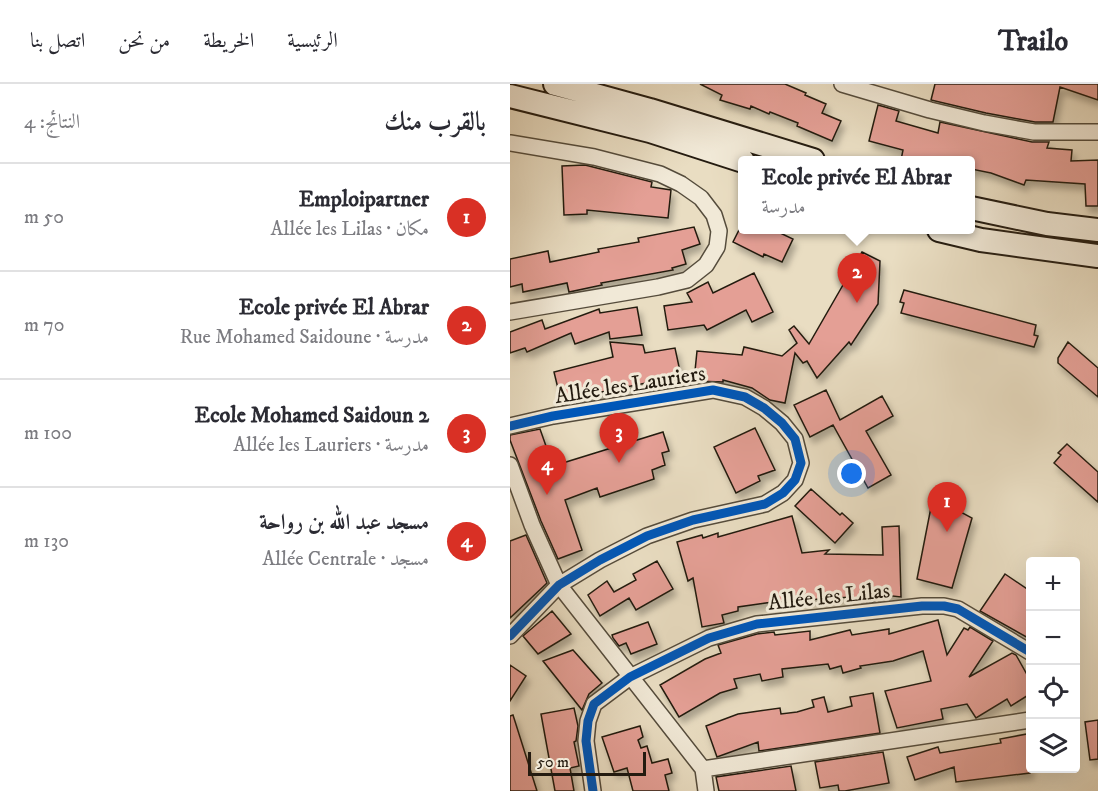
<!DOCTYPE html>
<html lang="ar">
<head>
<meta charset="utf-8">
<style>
  body { margin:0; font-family:"IM FELL DW Pica",Amiri,serif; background:#f7f7f7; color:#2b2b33; direction:rtl }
  .controls { position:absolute; right:18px; bottom:18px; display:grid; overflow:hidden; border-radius:6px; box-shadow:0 6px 24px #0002 }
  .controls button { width:54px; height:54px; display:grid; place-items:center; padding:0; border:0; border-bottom:2px solid #e1e1e2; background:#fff; color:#2b2b33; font:30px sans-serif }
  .scale { position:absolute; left:18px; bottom:15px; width:118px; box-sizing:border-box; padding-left:6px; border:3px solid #241b10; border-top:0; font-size:16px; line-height:21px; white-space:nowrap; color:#241b10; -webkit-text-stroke:4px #f1e9d7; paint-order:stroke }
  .you { position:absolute; left:342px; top:390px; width:21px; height:21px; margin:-15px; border:4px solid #fff; border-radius:50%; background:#1a73e8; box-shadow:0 0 0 9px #1a73e833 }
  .badge { display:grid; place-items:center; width:39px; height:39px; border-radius:50%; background:#d93025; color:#fff; font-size:20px; font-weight:700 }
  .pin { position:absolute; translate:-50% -50px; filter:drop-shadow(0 2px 3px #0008) }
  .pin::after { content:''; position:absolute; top:32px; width:21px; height:18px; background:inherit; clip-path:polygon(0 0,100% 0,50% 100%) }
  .popup { position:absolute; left:228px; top:72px; width:237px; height:78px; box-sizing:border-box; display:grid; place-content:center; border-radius:6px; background:#fff; filter:drop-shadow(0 2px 4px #0005); font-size:20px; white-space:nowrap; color:#7c7c81 }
  .popup b { font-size:22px; color:#2b2b33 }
  .popup::after { content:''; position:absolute; left:50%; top:100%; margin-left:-12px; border:12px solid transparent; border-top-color:#fff }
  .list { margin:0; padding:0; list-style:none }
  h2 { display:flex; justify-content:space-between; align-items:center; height:78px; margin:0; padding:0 24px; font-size:26px }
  h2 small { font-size:20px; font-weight:400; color:#7c7c81 }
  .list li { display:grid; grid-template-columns:39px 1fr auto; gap:18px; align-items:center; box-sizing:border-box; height:108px; padding:0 24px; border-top:2px solid #e1e1e2 }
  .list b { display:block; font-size:22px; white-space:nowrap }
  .list p { margin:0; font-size:20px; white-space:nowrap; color:#7c7c81 }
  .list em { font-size:20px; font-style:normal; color:#7c7c81 }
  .icon { flex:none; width:33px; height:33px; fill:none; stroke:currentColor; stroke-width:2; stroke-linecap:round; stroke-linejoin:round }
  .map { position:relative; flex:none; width:588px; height:707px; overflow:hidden; direction:ltr }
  header { display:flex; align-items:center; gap:36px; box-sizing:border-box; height:84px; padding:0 30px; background:#fff; border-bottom:2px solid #e1e1e2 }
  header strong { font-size:28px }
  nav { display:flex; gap:33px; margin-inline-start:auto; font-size:21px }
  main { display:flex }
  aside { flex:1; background:#fff }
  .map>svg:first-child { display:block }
</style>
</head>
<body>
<header>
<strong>Trailo</strong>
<nav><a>الرئيسية</a><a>الخريطة</a><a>من نحن</a><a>اتصل بنا</a></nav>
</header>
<main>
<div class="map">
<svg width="588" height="707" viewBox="0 0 588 707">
  <defs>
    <filter id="shadow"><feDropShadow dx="3.5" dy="6" stdDeviation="3" flood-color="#0004"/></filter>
  </defs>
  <rect width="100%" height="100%" fill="#e9ddc2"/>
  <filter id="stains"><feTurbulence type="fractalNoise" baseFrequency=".00333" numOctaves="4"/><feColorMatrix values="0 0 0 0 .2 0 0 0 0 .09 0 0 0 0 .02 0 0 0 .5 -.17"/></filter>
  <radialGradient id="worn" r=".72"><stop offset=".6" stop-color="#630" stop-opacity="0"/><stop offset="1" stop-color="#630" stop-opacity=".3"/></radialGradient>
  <path fill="#e49f95" stroke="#241b10" stroke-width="1.5" filter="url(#shadow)" d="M190 0H275L296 9 295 11 316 20 312 29 331 37 322 57 287 42 288 39 260 28 259 30 241 22 240 25 210 16 212 11Z
    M425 0H588V16L550 3 543 38H525L476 29 421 16Z
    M368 21 389 27 386 37 428 49 430 38 522 58H539L537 64 562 66 561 77 588 76V122H576L575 100 516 96 514 101 481 89 461 85V76H391L393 66 359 57Z
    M75 81 142 98 141 103 161 106 158 134 77 126V130L54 131 52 82Z
    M184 143 190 160 172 166 176 180 162 184 163 186 91 199 92 201 59 208 57 199 13 208 12 200 0 203V175L38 167 40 178 89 168 88 165 129 158 128 154Z
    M229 146H264L283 155 272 178 254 170 253 173 223 158Z
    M352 168 370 177 368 220 341 261 339 258 307 294 297 277 293 279 285 269 275 319 260 316 242 304 213 296V298L184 297 187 267 232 271 234 263 272 272 287 259 279 246 284 242 299 260Z
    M244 189 263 228 242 238 236 226 197 246 194 241 158 246 154 222 182 218 177 209 198 198 203 209Z
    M394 206 526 241 524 251 528 252 524 263 391 229 394 219 390 218Z
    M127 223 132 251 100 255 99 248 65 260 61 249 17 268 15 264 0 269V248L32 236 35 245 89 225 90 229Z
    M100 258 133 261 135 269 165 264 171 292 91 308 92 312 52 321 44 288 103 273Z
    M558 258 588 284V313L548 279V274Z
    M316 306 330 336 372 312 383 332 356 347 381 391 358 404 323 341 300 353 284 321Z
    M245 344 265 386 248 392 250 397 226 409 204 363Z
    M30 345 43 382 153 348 159 367 152 369 155 381 142 386 144 395 90 413 87 404 55 416 72 466 48 475 31 437 0 356V351Z
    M557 360 588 388V418L544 379 551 371 548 369Z
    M301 405 330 431 332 429 343 439 325 459 285 422Z
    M423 413 462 434 442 504 407 495Z
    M282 432 292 469 319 466 315 470 373 471 372 443 389 442 391 513 365 510V517L363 518 341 517V513L279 517 262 520 263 518 228 523V527L212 531 214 539 192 543 183 494 178 497 167 458 192 451 193 454 208 449V453Z
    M16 451 37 499 0 534V457Z
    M147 477 163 505 126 526 119 514 90 532 78 511 97 497 104 508 126 496 123 490Z
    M495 490 520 507V555L470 527Z
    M42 527 61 550 28 570 13 552Z
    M428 536 437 571 454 544 458 546 460 543 483 557 459 593 502 569 506 571 520 596V610L501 622 497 615 466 634 457 620 431 625 433 635 387 644 375 607 421 597 413 567 383 577 350 582 351 584 333 589 331 582 320 585 318 580 272 585 273 593 252 597 250 590 224 595 227 604 210 609 169 633 150 601 195 575 211 569 208 561 247 550 264 548 265 551 300 547V556L340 546 342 551 379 545V550Z
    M138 538 147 560 121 570 116 559 109 562 103 554 102 551Z
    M63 566 92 599 79 610 72 626 33 577Z
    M0 581 16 592 0 617Z
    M363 609 370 649 249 667 248 658 207 673 196 642 228 630 270 624 271 630 287 628 304 623 302 616 314 613 318 628 342 622 340 613Z
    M64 624 68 642 66 657 64 658 69 682 60 684 64 707H45L31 630Z
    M3 631 27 707H0V632Z
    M588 636V675L580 676 575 638Z
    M130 642 133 653 128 656 131 664 137 662 142 679 158 675 162 689 155 691 159 707H123L117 684 104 688 92 653Z
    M517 650 520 669V689L446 698 444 683 405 696 397 673 428 663 430 669 491 659 490 655Z
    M373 668 379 699 335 707H329L328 701 310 704 305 678Z
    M281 682 286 707H209L206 693Z"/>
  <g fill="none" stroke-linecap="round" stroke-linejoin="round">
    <defs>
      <path id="minor" d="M332 0 420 26 474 39 524 48H588
        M0 59 84 73 150 90 171 100 191 114 204 131 209 147 207 163 196 181 177 196 148 203 0 228
        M0 342 43 332 203 306 235 313 254 324 272 339 285 355 291 379 285 396 273 409 255 420 183 436 137 452 90 476 49 501 0 552
        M0 381 22 441 49 501 193 685
        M193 685 520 636
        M193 685 196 707
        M83 707 76 657 78 637 84 620 120 593 199 554 247 540 412 522H434L448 525 520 568"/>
      <path id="secondary" d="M45 0 140 26 303 76
        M0 12 140 47 233 77
        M461 124 537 140 588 146
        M429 146 471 156 588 172"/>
    </defs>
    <use href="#minor" stroke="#554c3c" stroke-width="18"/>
    <use href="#secondary" stroke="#241b10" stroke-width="26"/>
    <use href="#minor" stroke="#f1e9d7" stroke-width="15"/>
    <use href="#secondary" stroke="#f1e9d7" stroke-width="22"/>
    <defs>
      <path id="cycleway" d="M0 342 43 332 203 306 235 313 254 324 272 339 285 355 291 379 285 396 273 409 255 420 183 436 137 452 90 476 49 501 0 552
        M83 707 76 657 78 637 84 620 120 593 199 554 247 540 412 522H434L448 525 520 568"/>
    </defs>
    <use href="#cycleway" stroke="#f1e9d7" stroke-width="13"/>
    <use href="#cycleway" stroke="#0057b8" stroke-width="9"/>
  </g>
  <g text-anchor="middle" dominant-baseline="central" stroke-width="6" stroke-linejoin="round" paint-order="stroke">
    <g font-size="22" fill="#241b10" stroke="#f1e9d7">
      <text transform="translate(120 301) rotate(-9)">Allée les Lauriers</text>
      <text transform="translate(319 513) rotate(-6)">Allée les Lilas</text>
    </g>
  </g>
  <rect width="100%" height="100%" filter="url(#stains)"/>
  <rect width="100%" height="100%" fill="url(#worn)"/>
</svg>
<div class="controls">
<button>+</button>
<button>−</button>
<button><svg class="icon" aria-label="locate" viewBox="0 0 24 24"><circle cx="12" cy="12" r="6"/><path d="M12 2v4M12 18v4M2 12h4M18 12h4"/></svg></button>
<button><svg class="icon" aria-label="layers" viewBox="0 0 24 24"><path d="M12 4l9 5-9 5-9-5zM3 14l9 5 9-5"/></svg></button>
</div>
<div class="scale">50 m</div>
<div class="you"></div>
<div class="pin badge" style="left:437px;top:448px">1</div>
<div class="pin badge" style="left:347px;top:219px">2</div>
<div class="popup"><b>Ecole privée El Abrar</b>مدرسة</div>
<div class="pin badge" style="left:109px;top:379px">3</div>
<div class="pin badge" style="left:37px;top:411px">4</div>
</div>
<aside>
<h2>بالقرب منك<small>النتائج: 4</small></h2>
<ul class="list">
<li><span class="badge">1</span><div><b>Emploipartner</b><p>مكان · Allée les Lilas</p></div><em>50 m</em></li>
<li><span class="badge">2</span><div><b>Ecole privée El Abrar</b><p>مدرسة · Rue Mohamed Saidoune</p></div><em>70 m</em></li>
<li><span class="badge">3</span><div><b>Ecole Mohamed Saidoun 2</b><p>مدرسة · Allée les Lauriers</p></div><em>100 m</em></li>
<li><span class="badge">4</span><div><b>مسجد عبد الله بن رواحة</b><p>مسجد · Allée Centrale</p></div><em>130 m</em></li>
</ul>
</aside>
</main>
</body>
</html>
